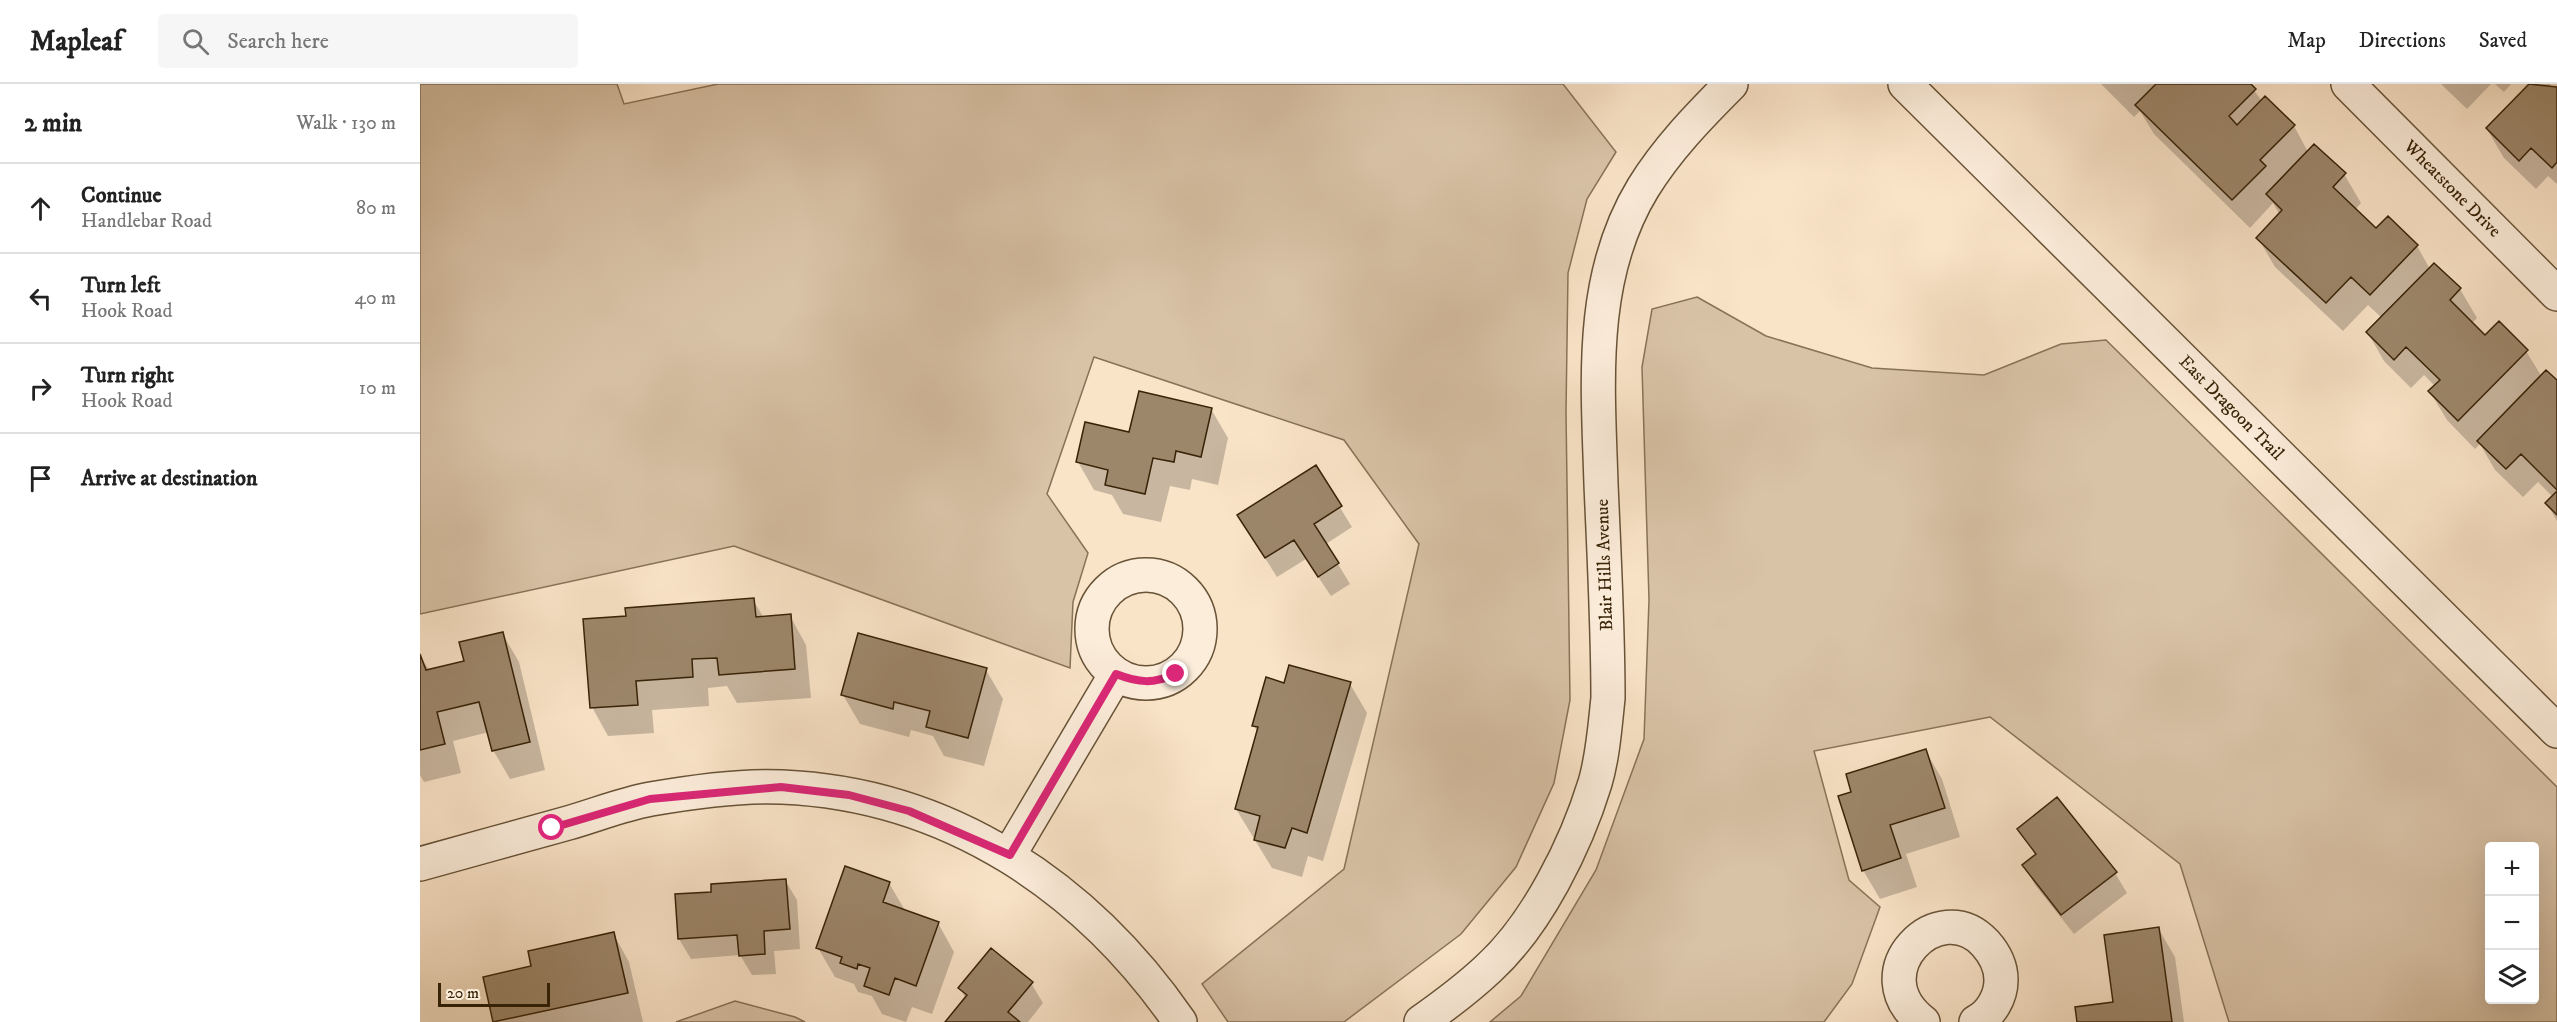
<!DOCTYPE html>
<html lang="en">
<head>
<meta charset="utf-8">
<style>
  body { margin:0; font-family:"IM FELL DW Pica",serif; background:#f6f6f6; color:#222 }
  .controls { position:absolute; right:18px; bottom:18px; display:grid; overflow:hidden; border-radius:6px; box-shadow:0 6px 24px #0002 }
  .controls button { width:54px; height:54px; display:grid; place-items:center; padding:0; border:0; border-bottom:2px solid #e0e0e0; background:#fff; color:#222; font:30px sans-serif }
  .scale { position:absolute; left:18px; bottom:15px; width:112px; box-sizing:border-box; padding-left:6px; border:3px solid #382307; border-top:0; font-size:16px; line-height:21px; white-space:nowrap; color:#382307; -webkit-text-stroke:4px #fceddb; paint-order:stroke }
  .stop { position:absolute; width:18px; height:18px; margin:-14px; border:4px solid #db2777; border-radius:50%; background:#fff }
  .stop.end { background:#db2777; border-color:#fff; box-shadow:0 2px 6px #0008 }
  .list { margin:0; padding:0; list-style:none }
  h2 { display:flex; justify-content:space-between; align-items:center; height:78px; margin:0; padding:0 24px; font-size:26px }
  h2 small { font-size:20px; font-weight:400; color:#767676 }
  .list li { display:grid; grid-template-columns:39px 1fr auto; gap:18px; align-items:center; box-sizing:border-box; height:90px; padding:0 24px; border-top:2px solid #e0e0e0 }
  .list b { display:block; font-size:22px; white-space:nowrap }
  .list p { margin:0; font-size:20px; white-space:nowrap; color:#767676 }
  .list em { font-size:20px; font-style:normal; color:#767676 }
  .icon { flex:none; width:33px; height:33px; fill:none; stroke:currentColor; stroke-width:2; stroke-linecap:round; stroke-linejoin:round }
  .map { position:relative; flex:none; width:2137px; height:938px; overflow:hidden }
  header { display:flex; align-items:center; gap:36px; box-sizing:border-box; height:84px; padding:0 30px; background:#fff; border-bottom:2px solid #e0e0e0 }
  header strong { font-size:28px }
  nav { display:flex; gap:33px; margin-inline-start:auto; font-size:21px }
  .search { width:420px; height:54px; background:#f6f6f6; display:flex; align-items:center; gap:15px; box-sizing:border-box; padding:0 21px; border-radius:6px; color:#767676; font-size:22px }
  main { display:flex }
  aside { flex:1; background:#fff }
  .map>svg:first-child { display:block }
</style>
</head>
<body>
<header>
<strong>Mapleaf</strong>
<div class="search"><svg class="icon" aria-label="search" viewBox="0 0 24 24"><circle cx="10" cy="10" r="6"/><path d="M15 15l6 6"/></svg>Search here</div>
<nav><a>Map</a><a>Directions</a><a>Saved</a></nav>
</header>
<main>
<aside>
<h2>2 min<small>Walk · 130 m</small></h2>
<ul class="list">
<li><svg class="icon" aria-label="ahead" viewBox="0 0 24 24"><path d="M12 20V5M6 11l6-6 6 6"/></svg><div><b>Continue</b><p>Handlebar Road</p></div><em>80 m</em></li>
<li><svg class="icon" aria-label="left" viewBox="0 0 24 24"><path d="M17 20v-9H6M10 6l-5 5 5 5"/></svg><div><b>Turn left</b><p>Hook Road</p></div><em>40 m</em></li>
<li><svg class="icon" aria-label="right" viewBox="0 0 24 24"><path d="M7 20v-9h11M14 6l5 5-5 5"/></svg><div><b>Turn right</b><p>Hook Road</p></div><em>10 m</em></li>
<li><svg class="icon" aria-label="arrive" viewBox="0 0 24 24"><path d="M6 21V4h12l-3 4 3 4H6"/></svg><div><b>Arrive at destination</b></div></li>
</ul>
</aside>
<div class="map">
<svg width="2137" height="938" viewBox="0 0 2137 938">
  <rect width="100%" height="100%" fill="#fae4c8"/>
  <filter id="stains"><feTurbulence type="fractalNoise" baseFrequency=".00333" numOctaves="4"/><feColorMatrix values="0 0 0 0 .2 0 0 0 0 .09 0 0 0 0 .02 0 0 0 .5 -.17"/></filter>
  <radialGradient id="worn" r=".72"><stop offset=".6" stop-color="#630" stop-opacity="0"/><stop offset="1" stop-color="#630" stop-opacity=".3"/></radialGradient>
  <path fill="#d9c3a7" stroke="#887357" stroke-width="1.5" fill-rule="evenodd" d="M0 0H197L204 20 298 0H1143L1196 68 1167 115 1148 189 1146 328 1150 616 1134 699 1096 783 1041 850 924 938H808L782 900 924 785 999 460 924 356 674 273 627 410 668 469 653 518 650 584 314 462 0 530Z
    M1277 213 1346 252 1452 284 1564 291 1641 260 1686 256 2137 703V938H1809L1760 780 1570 633 1394 667 1429 796 1460 823 1432 900 1404 938H1070L1101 912 1176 786 1224 655 1229 516 1222 283 1232 225ZM2070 762H2114V916H2070Z
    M315 917 375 933 385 938H256Z"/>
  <path fill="#0003" d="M1681 0H1829L1842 17 1845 14 1874 42 1888 68 1924 90 1941 119 1935 126 1956 146 1997 162 2010 185 2014 181 2040 205 2057 234 2052 239 2065 253 2106 267 2122 293 2137 298V437L2127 419 2133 413 2118 398 2103 413 2075 386 2060 360 2055 365 2027 336 2010 308 2015 302 2004 291 1991 304 1964 277 1948 249 1962 234 1948 221 1923 247 1855 183 1838 154 1860 131 1853 119 1830 144 1734 50 1720 27 1714 33Z
    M2021 0H2071L2047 25Z
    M2075 0H2091L2084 8Z
    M2111 0H2129L2135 6 2137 5V100L2128 92 2116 105 2084 74 2067 45Z
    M791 325 808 354 798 401 772 395 770 406 750 402 741 438 703 430 692 411 674 406 658 378Z
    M895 383 932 443 906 460 930 500 911 512 886 475 857 493 831 452Z
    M333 516 344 534 370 532 386 561 391 614 317 619 307 602 288 604 289 622 232 626 234 649 188 652 172 623 208 533Z
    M82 549 99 578 125 686 90 695 73 666 69 648 33 657 41 689 4 698 0 691V572L10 587 46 578Z
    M566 586 583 615 564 682 524 672 513 652 491 646 489 653 440 640 423 611Z
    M865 600H930L947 629 903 777 888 772 882 793 852 784 816 725 838 649 834 642Z
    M1505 666 1522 695 1540 753 1486 770 1497 803 1460 815 1443 786Z
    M1599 745 1695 789 1707 809 1654 850 1615 801 1604 781 1616 772Z
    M365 796 377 816 380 865 354 867 356 890 332 891 320 871 271 875 259 855 293 809Z
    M469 799 486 828 518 839 534 868 512 930 492 923 486 938 462 930 452 912 438 908 434 900 415 893 398 864Z
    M1738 844 1755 873 1764 938H1658L1695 919Z
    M193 849 209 878 223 938H75L65 895 113 884Z
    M611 899 623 919 608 938H527L546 915 540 904Z"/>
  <path fill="#9d876b" stroke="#382307" stroke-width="1.5" d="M1736 0H1831L1836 5 1809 32 1817 41 1845 12 1875 41 1840 76 1846 82 1812 116 1715 21Z
    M2109 0 2137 3V78L2132 84 2111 64 2099 77 2066 44Z
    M1894 60 1926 89 1913 103 1956 144 1968 132 1998 161 1950 211 1931 193 1906 219 1836 154 1862 126 1846 110Z
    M2014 179 2041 204 2030 216 2065 251 2079 237 2108 266 2038 337 2008 307 2020 296 1986 263 1974 276 1946 248Z
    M2126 286 2137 296V406L2101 370 2086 385 2057 357Z
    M719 307 792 324 781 373 756 367 754 378 733 374 725 410 685 401 688 386 656 378 665 338 709 348Z
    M896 381 922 422 894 440 919 479 898 493 874 456 845 474 817 431Z
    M2137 407V431L2125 419Z
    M334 514 336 533 371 530 375 585 299 591 297 574 272 575 273 593 216 597 218 621 170 624 163 535 206 532 205 524Z
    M83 548 110 658 72 667 59 618 17 628 25 660 0 666V570L6 586 44 577 39 558Z
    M438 549 567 584 548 654 506 643 510 627 474 618 473 625 421 611Z
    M869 581 931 598 887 749 872 744 865 764 834 756 840 732 815 725 838 643 832 642 846 593 864 599Z
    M1506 665 1525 724 1470 741 1481 774 1442 787 1418 712 1431 708 1426 690Z
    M1637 713 1697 788 1641 831 1602 781 1616 770 1597 745Z
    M425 782 470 798 463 818 519 838 496 902 475 894 469 911 444 902 450 884 438 880 437 885 420 879 422 873 396 864Z
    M366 795 370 845 344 847 345 870 319 872 317 851 258 855 255 810 291 808V800Z
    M1739 843 1752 938H1657L1655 923 1693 918 1684 851Z
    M194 848 208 909 73 938 63 893 111 882 108 867Z
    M571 864 613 898 588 928 600 938H525L547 911 538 904Z"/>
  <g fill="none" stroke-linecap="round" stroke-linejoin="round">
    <defs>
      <path id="minor" d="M1485 0 2137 647
        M1928 0 2137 210
        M672 545a54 54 0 1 1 108 0a54 54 0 1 1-108 0Z
        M589 771 696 590
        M0 780C49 766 99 753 148 739 176 731 203 720 231 715 271 708 322 701 362 703 529 710 667 803 760 938
        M1001 938C1025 921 1048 904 1069 884 1117 840 1156 761 1175 699 1183 672 1185 642 1188 614 1188 543 1184 471 1181 400 1178 300 1168 194 1223 104 1247 65 1279 32 1311 0
        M1503 938C1439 889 1519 809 1565 859 1575 870 1581 881 1581 896 1581 913 1571 930 1556 938"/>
    </defs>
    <use href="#minor" stroke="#685337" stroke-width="36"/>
    <use href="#minor" stroke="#fceddb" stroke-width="33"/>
  </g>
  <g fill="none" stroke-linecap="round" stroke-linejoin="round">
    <path stroke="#db2777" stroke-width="8" d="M132 744 230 715 361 703 429 711 489 727 590 771 696 590C719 599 733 600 756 590"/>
  </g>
  <g text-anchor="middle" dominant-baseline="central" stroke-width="4.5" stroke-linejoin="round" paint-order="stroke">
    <g font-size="18" fill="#382307" stroke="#fceddb">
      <text transform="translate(2032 105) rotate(45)">Wheatstone Drive</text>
      <text transform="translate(1811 324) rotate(45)">East Dragoon Trail</text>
      <text transform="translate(1185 481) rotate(-92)">Blair Hills Avenue</text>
    </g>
  </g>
  <rect width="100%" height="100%" filter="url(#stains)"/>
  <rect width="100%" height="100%" fill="url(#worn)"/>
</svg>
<div class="controls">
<button>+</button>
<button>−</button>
<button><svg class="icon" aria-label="layers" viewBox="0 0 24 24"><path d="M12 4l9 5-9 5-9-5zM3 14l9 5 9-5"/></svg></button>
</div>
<div class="scale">20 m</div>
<div class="stop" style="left:132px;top:744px"></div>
<div class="stop end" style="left:756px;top:590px"></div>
</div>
</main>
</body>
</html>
